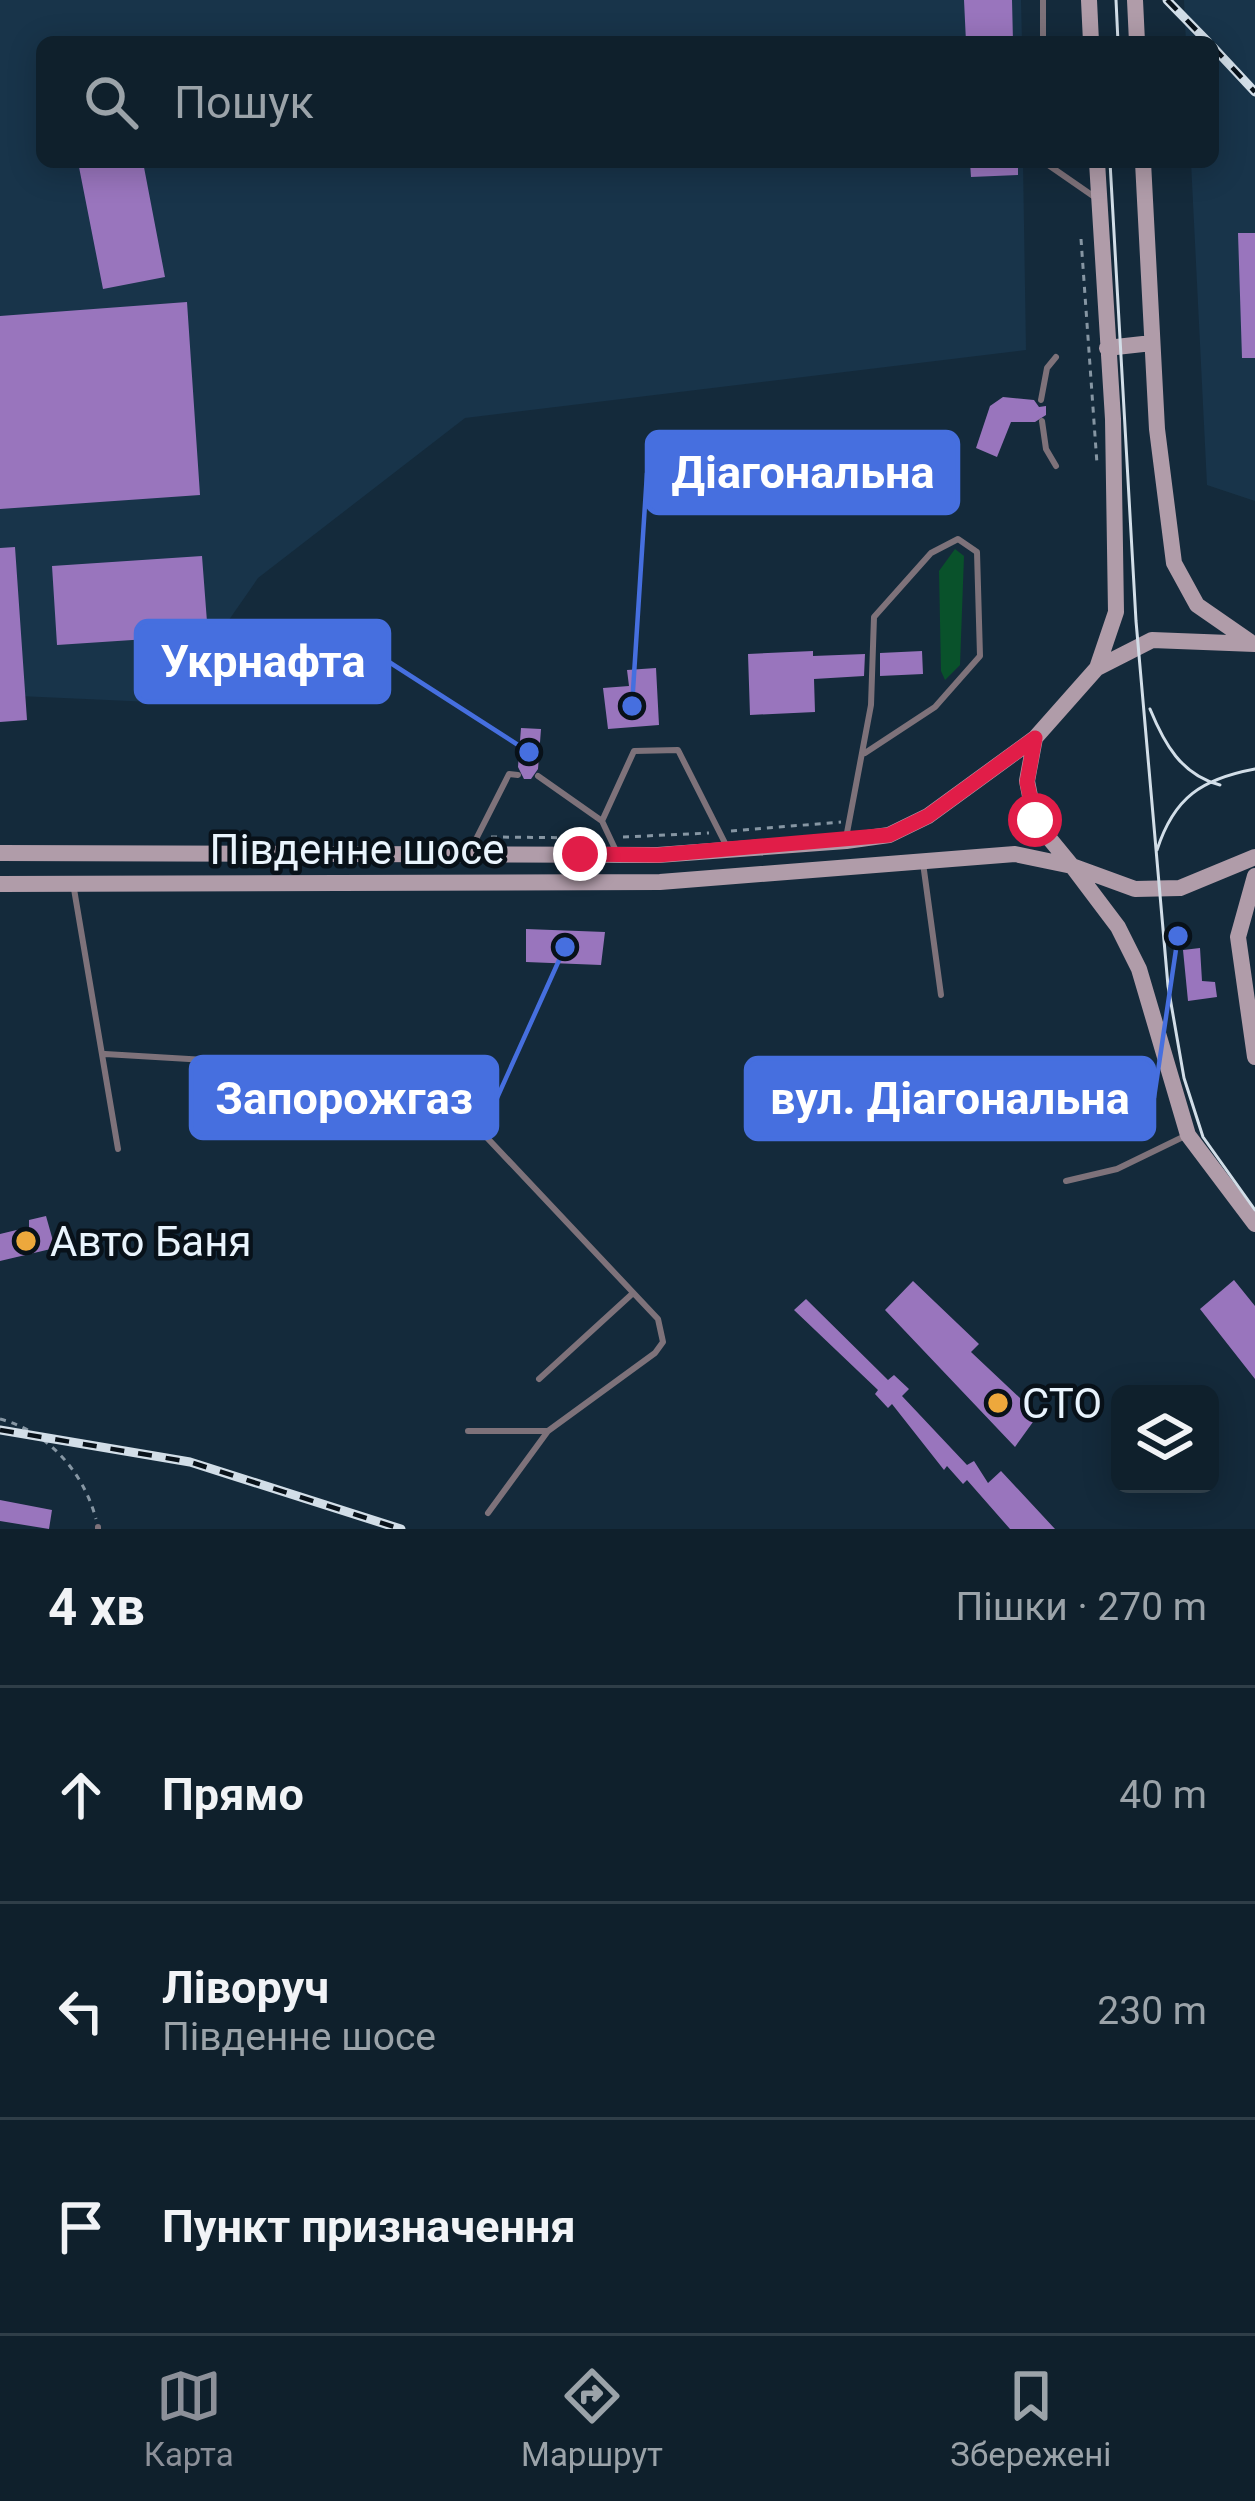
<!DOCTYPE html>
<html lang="uk">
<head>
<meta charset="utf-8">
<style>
  body { margin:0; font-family:Roboto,sans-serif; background:#1d2d38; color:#f1f3f6 }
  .controls { position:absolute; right:36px; bottom:36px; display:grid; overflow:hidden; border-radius:18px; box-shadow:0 6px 30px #0003 }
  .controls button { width:108px; height:108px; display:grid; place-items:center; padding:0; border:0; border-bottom:3px solid #2f3e48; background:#0f202c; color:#f1f3f6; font:60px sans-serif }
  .stop { position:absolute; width:36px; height:36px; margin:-27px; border:9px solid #e11d48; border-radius:50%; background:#fff }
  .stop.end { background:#e11d48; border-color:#fff; box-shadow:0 3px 12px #0008 }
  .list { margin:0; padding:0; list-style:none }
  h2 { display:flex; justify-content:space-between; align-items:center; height:156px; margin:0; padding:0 48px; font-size:51px }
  h2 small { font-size:39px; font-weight:400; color:#9ba3a9 }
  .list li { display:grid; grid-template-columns:78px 1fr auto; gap:36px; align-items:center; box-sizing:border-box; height:216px; padding:0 48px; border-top:3px solid #2f3e48 }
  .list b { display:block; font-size:45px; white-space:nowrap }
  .list p { margin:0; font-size:39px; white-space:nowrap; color:#9ba3a9 }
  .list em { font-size:39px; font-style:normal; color:#9ba3a9 }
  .icon { flex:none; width:66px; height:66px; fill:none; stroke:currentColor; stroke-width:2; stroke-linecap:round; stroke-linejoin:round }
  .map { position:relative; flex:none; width:1255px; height:1529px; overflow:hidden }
  .search { position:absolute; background:#0f202c; box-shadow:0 6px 30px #0003; left:36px; right:36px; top:36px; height:132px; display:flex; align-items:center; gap:30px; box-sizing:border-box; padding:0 42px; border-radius:18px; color:#9ba3a9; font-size:45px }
  .sheet { height:804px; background:#0f202c }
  nav { display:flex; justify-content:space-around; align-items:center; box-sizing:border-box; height:168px; border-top:3px solid #2f3e48; background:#0f202c; font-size:33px; color:#9ba3a9 }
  nav a { display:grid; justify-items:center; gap:6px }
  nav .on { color:#8c9099 }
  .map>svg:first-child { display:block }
</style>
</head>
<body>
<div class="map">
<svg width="1255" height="1529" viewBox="0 0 1255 1529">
  <rect width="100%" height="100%" fill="#142a3b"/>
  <path fill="#18344a" d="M0 0H1021L1022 42H42V162H1023L1026 350 465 418 258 578 206 653 152 702 19 696 0 719Z
    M1184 0H1255V501L1207 485 1191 162H1213V42H1186Z"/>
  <path fill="#09522b" d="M955 549 964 556 960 665 945 680 941 671 939 571Z"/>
  <path fill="#9975bd" d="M964 0H1012L1013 42H966Z
    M78 162H143L165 277 103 289Z
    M970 162H1018V175L971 177Z
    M1238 233H1255V358H1242Z
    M187 302 200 495 0 509V316Z
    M1003 397 1034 400 1039 407 1046 406V415L1035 422H1011L997 457 976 448 990 406Z
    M15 547 27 720 0 722V548Z
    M202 556 208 635 57 645 52 566Z
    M813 651V656L865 654 864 676 814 679 815 712 750 715 748 654Z
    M922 651 923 674 880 676V653Z
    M656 668 659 725 608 729 603 688 629 686 627 670Z
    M521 728 541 729 538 769 531 779H524L518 767Z
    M526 929 605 932 601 965 526 962Z
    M1200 948 1202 981 1215 982 1217 997 1188 1001 1183 950Z
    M46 1216 55 1248 0 1261V1234L29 1227V1220Z
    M1234 1280 1255 1306V1379L1200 1309Z
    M913 1281 979 1344 971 1352 1038 1415 1015 1447 885 1310Z
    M806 1299 888 1380 894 1375 909 1389 902 1396 967 1465 974 1461 988 1483 1001 1471 1055 1529H1010L967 1480 963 1484 947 1466 944 1470 892 1404 888 1408 875 1394 878 1390 794 1310Z
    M0 1500 52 1510 49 1529 0 1521Z"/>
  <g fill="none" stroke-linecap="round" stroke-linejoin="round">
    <path stroke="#8696a3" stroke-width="3" stroke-dasharray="6 6" stroke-linecap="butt" d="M1081 239 1097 464
      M731 831 841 822
      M491 837 596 838
      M623 837 709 833
      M0 1419C48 1432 83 1471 96 1519"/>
    <path stroke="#7e727a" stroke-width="6" d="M1043 0V42
      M1044 162 1096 198
      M1041 400 1047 368 1056 357
      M1042 421 1046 449 1056 466
      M538 776 602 821
      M846 838 871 705 874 617 931 553 958 539 977 552 980 656 935 707 865 753
      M471 849 509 774 518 775
      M617 853 602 821 634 751 678 750 726 845
      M923 863 941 995
      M74 889 118 1149
      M105 1054 426 1073 658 1319 663 1342 655 1353 548 1431 488 1513
      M1066 1181 1117 1169 1185 1136
      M539 1379 632 1294
      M468 1431H548
      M98 1527V1529"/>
    <path stroke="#b09ca9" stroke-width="16" d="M1089 0 1091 42
      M1135 0 1137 42
      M1143 162 1157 429 1174 563 1197 605 1249 641
      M1107 348 1152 343
      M1255 644 1152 640 1097 668 1035 738 1027 781 1035 821 1072 866 1135 889 1180 888 1255 857
      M1097 668 1116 612 1113 419 1097 162
      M0 853 658 855 846 841 889 835 928 816 1035 738
      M1255 876 1238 937 1255 1057
      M0 884 660 882 1015 854 1072 866 1118 927 1139 969 1188 1135 1255 1224"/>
    <path stroke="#d2dee8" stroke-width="3" d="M1116 0 1118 42
      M1110 162 1136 621 1168 986 1184 1078 1203 1137 1255 1210
      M1150 709C1164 743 1181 775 1220 785
      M1157 850C1174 797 1202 779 1255 769"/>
    <defs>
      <path id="rail" d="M1167 0 1208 42
        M1213 47 1255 92
        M0 1430 190 1462 401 1529"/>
    </defs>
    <use href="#rail" stroke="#d2dee8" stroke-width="9"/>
    <use href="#rail" stroke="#081119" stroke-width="4.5" stroke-dasharray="14" stroke-linecap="butt"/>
  </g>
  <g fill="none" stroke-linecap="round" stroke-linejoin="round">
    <path stroke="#e11d48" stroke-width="15" d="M580 854 658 855 889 835 928 816 1035 738 1027 782 1035 820"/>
  </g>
  <g fill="#eda83c" stroke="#081119" stroke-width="4.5">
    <circle cx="26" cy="1241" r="12"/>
    <circle cx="998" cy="1403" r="12"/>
  </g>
  <g text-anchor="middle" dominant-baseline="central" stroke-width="9" stroke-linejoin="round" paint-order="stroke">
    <g font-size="42" fill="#e9f4fd" stroke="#081119">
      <text x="357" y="849">Південне шосе</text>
    </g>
    <g font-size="42" fill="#e9f4fd" stroke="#081119" text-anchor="start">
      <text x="50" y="1241">Авто Баня</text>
      <text x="1022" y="1403">СТО</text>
    </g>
  </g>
  <path fill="none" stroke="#466fdf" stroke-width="4.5" d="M632 706L647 473M529 752L389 662M565 947L497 1098M1178 936L1154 1098"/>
  <g fill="#466fdf" stroke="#081119" stroke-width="4.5">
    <circle cx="632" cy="706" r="12"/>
    <circle cx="529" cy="752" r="12"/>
    <circle cx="565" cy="947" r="12"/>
    <circle cx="1178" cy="936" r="12"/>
  </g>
  <g fill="#466fdf" stroke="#466fdf" stroke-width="4.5">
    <rect x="647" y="432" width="311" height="81" rx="12"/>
    <rect x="136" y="621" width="253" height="81" rx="12"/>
    <rect x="191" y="1057" width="306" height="81" rx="12"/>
    <rect x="746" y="1058" width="408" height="81" rx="12"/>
  </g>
  <g font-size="45" text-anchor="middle" font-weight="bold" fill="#fff">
    <text x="803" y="488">Діагональна</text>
    <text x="263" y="677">Укрнафта</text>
    <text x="344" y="1114">Запорожгаз</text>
    <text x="950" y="1114">вул. Діагональна</text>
  </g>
</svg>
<div class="controls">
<button><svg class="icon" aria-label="layers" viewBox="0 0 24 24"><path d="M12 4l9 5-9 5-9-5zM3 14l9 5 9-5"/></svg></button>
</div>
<div class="stop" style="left:1035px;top:820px"></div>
<div class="stop end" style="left:580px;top:854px"></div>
<div class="search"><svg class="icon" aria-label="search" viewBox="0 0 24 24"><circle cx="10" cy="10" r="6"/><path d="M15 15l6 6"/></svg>Пошук</div>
</div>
<section class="sheet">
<h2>4 хв<small>Пішки · 270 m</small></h2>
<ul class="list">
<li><svg class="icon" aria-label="ahead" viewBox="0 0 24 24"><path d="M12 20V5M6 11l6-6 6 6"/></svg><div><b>Прямо</b></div><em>40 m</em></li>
<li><svg class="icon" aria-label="left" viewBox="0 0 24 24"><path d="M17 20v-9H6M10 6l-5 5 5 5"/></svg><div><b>Ліворуч</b><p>Південне шосе</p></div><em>230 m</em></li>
<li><svg class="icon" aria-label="arrive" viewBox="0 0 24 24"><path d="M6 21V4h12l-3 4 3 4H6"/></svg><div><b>Пункт призначення</b></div></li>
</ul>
</section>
<nav>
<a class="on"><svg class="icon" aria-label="map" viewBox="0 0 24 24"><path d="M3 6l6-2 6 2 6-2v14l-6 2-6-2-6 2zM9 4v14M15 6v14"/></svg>Карта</a>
<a><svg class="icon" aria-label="directions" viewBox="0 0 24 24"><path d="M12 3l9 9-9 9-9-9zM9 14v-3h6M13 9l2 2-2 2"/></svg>Маршрут</a>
<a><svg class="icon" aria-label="saved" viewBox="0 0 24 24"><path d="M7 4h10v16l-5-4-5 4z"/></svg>Збережені</a>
</nav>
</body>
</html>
